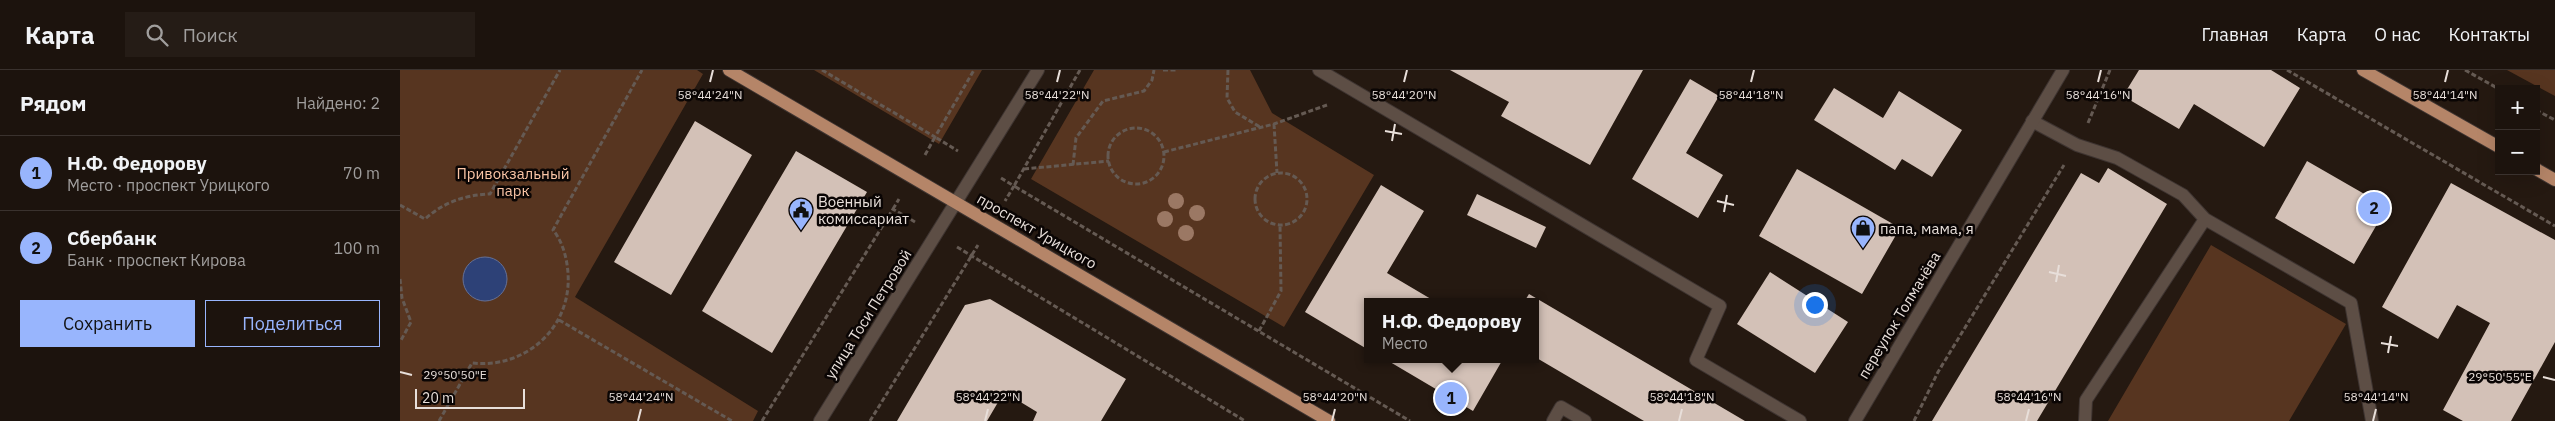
<!DOCTYPE html>
<html lang="ru">
<head>
<meta charset="utf-8">
<style>
  body { margin:0; font-family:"IBM Plex Sans",sans-serif; background:#251c16; color:#f1f3f6 }
  .controls { position:absolute; right:15px; top:15px; display:grid; overflow:hidden; border-radius:0px; box-shadow:0 5px 20px #0002 }
  .controls button { width:45px; height:45px; display:grid; place-items:center; padding:0; border:0; border-bottom:1px solid #3a322e; background:#1c130d; color:#f1f3f6; font:25px sans-serif }
  .scale { position:absolute; left:15px; bottom:12px; width:110px; box-sizing:border-box; padding-left:5px; border:2px solid #e8dfda; border-top:0; font-size:14px; line-height:18px; white-space:nowrap; color:#e8dfda; -webkit-text-stroke:4px #0a0504; paint-order:stroke }
  .you { position:absolute; left:1414px; top:234px; width:18px; height:18px; margin:-12px; border:4px solid #fff; border-radius:50%; background:#1a73e8; box-shadow:0 0 0 8px #1a73e833 }
  .badge { display:grid; place-items:center; width:32px; height:32px; border-radius:50%; background:#98b5fd; color:#111; font-size:16px; font-weight:700 }
  .pin { position:absolute; translate:-50% -50%; border:2px solid #fff; box-shadow:0 1px 5px #0006 }
  .popup { position:absolute; left:964px; top:228px; width:175px; height:65px; box-sizing:border-box; display:grid; place-content:center; border-radius:0px; background:#1c130d; filter:drop-shadow(0 1px 4px #0005); font-size:16px; white-space:nowrap; color:#a09e9d }
  .popup b { font-size:19px; color:#f1f3f6 }
  .popup::after { content:''; position:absolute; left:50%; top:100%; margin-left:-10px; border:10px solid transparent; border-top-color:#1c130d }
  .list { margin:0; padding:0; list-style:none }
  h2 { display:flex; justify-content:space-between; align-items:center; height:65px; margin:0; padding:0 20px; font-size:21px }
  h2 small { font-size:16px; font-weight:400; color:#a09e9d }
  .list li { display:grid; grid-template-columns:32px 1fr auto; gap:15px; align-items:center; box-sizing:border-box; height:75px; padding:0 20px; border-top:1px solid #3a322e }
  .list b { display:block; font-size:19px; white-space:nowrap }
  .list p { margin:0; font-size:16px; white-space:nowrap; color:#a09e9d }
  .list em { font-size:16px; font-style:normal; color:#a09e9d }
  .actions { display:flex; gap:10px; padding:15px 20px }
  .actions a { flex:1; padding:11px 0; border:1px solid #98b5fd; border-radius:0px; text-align:center; font-size:18px; color:#98b5fd }
  .actions .main { background:#98b5fd; color:#111 }
  .icon { flex:none; width:28px; height:28px; fill:none; stroke:currentColor; stroke-width:2; stroke-linecap:round; stroke-linejoin:round }
  .map { position:relative; flex:none; width:2155px; height:351px; overflow:hidden }
  header { display:flex; align-items:center; gap:30px; box-sizing:border-box; height:70px; padding:0 25px; background:#1c130d; border-bottom:1px solid #3a322e }
  header strong { font-size:24px }
  nav { display:flex; gap:28px; margin-inline-start:auto; font-size:18px }
  .search { width:350px; height:45px; background:#251c16; display:flex; align-items:center; gap:12px; box-sizing:border-box; padding:0 18px; border-radius:0px; color:#a09e9d; font-size:19px }
  main { display:flex }
  aside { flex:1; background:#1c130d }
  .map>svg:first-child { display:block }
</style>
</head>
<body>
<header>
<strong>Карта</strong>
<div class="search"><svg class="icon" aria-label="search" viewBox="0 0 24 24"><circle cx="10" cy="10" r="6"/><path d="M15 15l6 6"/></svg>Поиск</div>
<nav><a>Главная</a><a>Карта</a><a>О нас</a><a>Контакты</a></nav>
</header>
<main>
<aside>
<h2>Рядом<small>Найдено: 2</small></h2>
<ul class="list">
<li><span class="badge">1</span><div><b>Н.Ф. Федорову</b><p>Место · проспект Урицкого</p></div><em>70 m</em></li>
<li><span class="badge">2</span><div><b>Сбербанк</b><p>Банк · проспект Кирова</p></div><em>100 m</em></li>
</ul>
<div class="actions"><a class="main">Сохранить</a><a>Поделиться</a></div>
</aside>
<div class="map">
<svg width="2155" height="351" viewBox="0 0 2155 351">
  <rect width="100%" height="100%" fill="#251911"/>
  <path fill="#573520" d="M0 0H297L303 4 175 227 358 341 353 351H0Z
    M414 0H582L539 74Z
    M694 0H850L872 43 974 105 884 257 631 109Z
    M2107 0H2155V26Z
    M1811 175 1946 254 1889 351H1708Z"/>
  <path fill="#2d4177" stroke="#657095" d="M63 209a22 22 0 1 1 44 0a22 22 0 1 1-44 0Z"/>
  <path fill="#d3c1b7" d="M1050 0H1243L1190 95 1101 46 1109 32Z
    M1739 0H1871L1900 18 1864 77 1794 34 1779 59 1723 26Z
    M1290 9 1319 26 1286 83 1323 105 1298 148 1232 109Z
    M1434 18 1483 48 1499 21 1562 60 1532 107 1502 89 1495 100 1414 50Z
    M295 51 352 85 271 225 214 192Z
    M396 81 467 122 372 283 302 241Z
    M1907 91 1987 137 1954 194 1875 148Z
    M1708 98 1767 134 1637 351H1532L1681 103 1699 113Z
    M1397 99 1500 158 1462 224 1359 166Z
    M2051 113 2155 170V272L2111 351H2063L2043 340 2090 253 2057 235 2038 269 1982 237Z
    M981 115 1024 141 987 203 1036 232H967V279L905 242Z
    M1077 124 1146 157 1136 178 1067 145Z
    M1370 202 1448 252 1415 303 1337 254Z
    M1129 224 1345 351H1244L1135 287V232H1124Z
    M590 229 726 309 701 351H633L637 342 604 322 587 351H497L565 235Z
    M985 289H1103L1073 341Z"/>
  <g fill="none" stroke-linecap="round" stroke-linejoin="round">
    <defs>
      <path id="service" d="M919 0 1320 236 1296 290 1400 351
        M1632 51 1677 75 1717 88 1783 125 1805 149 1951 233 1972 351
        M1153 351 1161 337 1185 351
        M1685 351 1686 330 1805 149"/>
      <path id="minor" d="M420 351 638 0"/>
      <path id="secondary" d="M1455 351 1663 0"/>
      <path id="primary" d="M329 0 929 351
        M1963 0 2099 77
        M2136 99 2155 110"/>
    </defs>
    <use href="#service" stroke="#3e3431" stroke-width="14"/>
    <use href="#minor" stroke="#3e3431" stroke-width="14"/>
    <use href="#secondary" stroke="#3e3431" stroke-width="14"/>
    <use href="#primary" stroke="#3e3431" stroke-width="14"/>
    <path stroke="#655a53" stroke-width="3" stroke-dasharray="5 2.5" stroke-linecap="butt" d="M422 0 535 67 574 0
      M680 0 614 116 1010 351
      M763 0H778
      M828 0 827 28 835 42 860 57
      M1887 0 2155 156
      M2065 0 2099 19
      M2136 40 2155 50
      M1688 53 1710 0
      M874 54 877 103
      M708 86a28 28 0 1 1 56 0a28 28 0 1 1-56 0Z
      M764 82 874 54 927 35
      M525 85 535 67 558 81
      M673 95 676 68 703 31 744 21 752 10 754 0
      M624 99 709 91
      M855 129a26 26 0 1 1 52 0a26 26 0 1 1-52 0Z
      M601 108 614 116 605 131
      M0 135 25 149C44 132 65 125 90 124L160 0
      M493 139 499 129
      M557 177 845 351
      M0 209 2 228 11 252 0 272
      M159 250 332 351
      M859 261 881 221 880 155
      M39 351 72 293C125 299 172 258 168 203 167 189 163 172 153 160L242 0
      M362 351 493 139 515 152
      M470 351 578 175
      M1514 351 1538 302 1664 95"/>
    <use href="#service" stroke="#5d4e45" stroke-width="12"/>
    <use href="#minor" stroke="#5d4e45" stroke-width="12"/>
    <use href="#secondary" stroke="#5d4e45" stroke-width="12"/>
    <use href="#primary" stroke="#b58568" stroke-width="12"/>
  </g>
  <g fill="#9b7864">
    <circle cx="776" cy="131" r="8"/>
    <circle cx="797" cy="143" r="8"/>
    <circle cx="765" cy="149" r="8"/>
    <circle cx="786" cy="163" r="8"/>
  </g>
  <path fill="none" stroke="#e8dfda" stroke-width="2" d="M310 12 313 0M657 12 660 0M1004 12 1007 0M1351 12 1354 0M1698 12 1701 0M2045 12 2048 0M985 61 1002 64M992 71 995 54M1317 131 1334 135M1324 142 1327 125M1649 202 1666 206M1656 212 1659 195M1981 273 1998 276M1988 283 1991 266M0 302 12 305M2143 307 2155 310M238 351 241 339M585 351 588 339M932 351 935 339M1279 351 1282 339M1626 351 1629 339M1973 351 1976 339"/>
  <defs>
    <symbol id="civic-pin" viewBox="-11 -11 22 30"><path d="M0 17L-7.5 6A9.5 9.5 0 1 1 7.5 6Z" fill="#98b5fd" stroke="#0a0504"/><path d="M-.6-6.5H3V-4.5H.6V-3L4-1V1h2V6H-6V1h2V-1L-.6-3ZM-1.2 2.5V6h2.4V2.5Z" fill="#111"/></symbol>
    <symbol id="shop-pin" viewBox="-11 -11 22 30"><path d="M0 17L-7.5 6A9.5 9.5 0 1 1 7.5 6Z" fill="#98b5fd" stroke="#0a0504"/><path d="M-5-2.5h2.3a2.7 3.5 0 0 1 5.4 0H5L5.5 6h-11ZM-1.5-2.5h3a1.5 2.3 0 0 0-3 0Z" fill="#111"/></symbol>
  </defs>
  <g fill-rule="evenodd">
    <use href="#civic-pin" x="387" y="126" width="28" height="38"/>
    <use href="#shop-pin" x="1449" y="144" width="28" height="38"/>
  </g>
  <g text-anchor="middle" dominant-baseline="central" stroke-width="5" stroke-linejoin="round" paint-order="stroke">
    <g font-size="15" fill="#fcc6a7" stroke="#0a0504">
      <text x="113" y="103">Привокзальный<tspan x="113" dy="17">парк</tspan></text>
    </g>
    <g font-size="15" fill="#e8dfda" stroke="#0a0504" text-anchor="start">
      <text x="418" y="131">Военный<tspan x="418" dy="17">комиссариат</tspan></text>
      <text x="1480" y="158">папа, мама, я</text>
    </g>
    <g font-size="15" fill="#e8dfda" stroke="#0a0504">
      <text transform="translate(637 161) rotate(30)">проспект Урицкого</text>
      <text transform="translate(468 244) rotate(-58)">улица Тоси Петровой</text>
      <text transform="translate(1499 245) rotate(-59)">переулок Толмачёва</text>
    </g>
  </g>
  <g font-size="12" text-anchor="middle" fill="#e8dfda" stroke="#0a0504" stroke-width="5" stroke-linejoin="round" paint-order="stroke">
    <text x="310" y="29">58°44'24"N</text>
    <text x="657" y="29">58°44'22"N</text>
    <text x="1004" y="29">58°44'20"N</text>
    <text x="1351" y="29">58°44'18"N</text>
    <text x="1698" y="29">58°44'16"N</text>
    <text x="2045" y="29">58°44'14"N</text>
    <text x="55" y="309">29°50'50"E</text>
    <text x="2100" y="311">29°50'55"E</text>
    <text x="241" y="331">58°44'24"N</text>
    <text x="588" y="331">58°44'22"N</text>
    <text x="935" y="331">58°44'20"N</text>
    <text x="1282" y="331">58°44'18"N</text>
    <text x="1629" y="331">58°44'16"N</text>
    <text x="1976" y="331">58°44'14"N</text>
  </g>
</svg>
<div class="controls">
<button>+</button>
<button>−</button>
</div>
<div class="scale">20 m</div>
<div class="you"></div>
<div class="pin badge" style="left:1051px;top:328px">1</div>
<div class="popup"><b>Н.Ф. Федорову</b>Место</div>
<div class="pin badge" style="left:1974px;top:138px">2</div>
</div>
</main>
</body>
</html>
